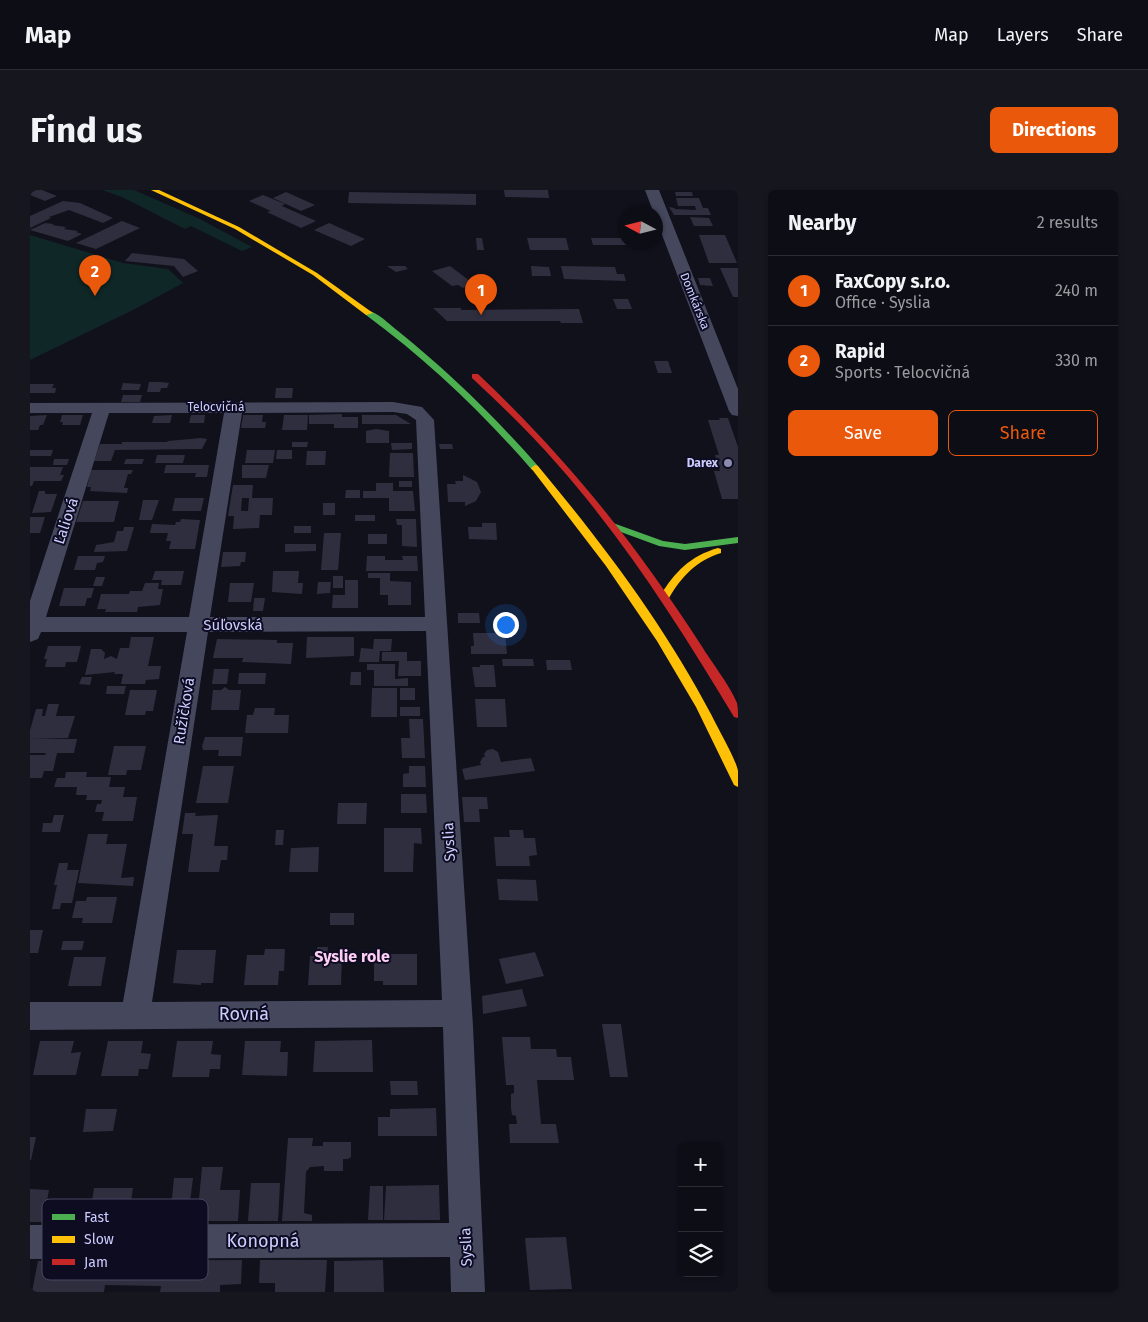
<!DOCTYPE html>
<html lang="en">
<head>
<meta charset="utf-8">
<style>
  body { margin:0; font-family:"Fira Sans",sans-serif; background:#16161e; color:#f1f3f6 }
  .controls { position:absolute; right:15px; bottom:15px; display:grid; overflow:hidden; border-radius:8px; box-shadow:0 1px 4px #0004 }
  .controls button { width:45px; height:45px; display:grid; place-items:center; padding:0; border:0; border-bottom:1px solid #2d2d34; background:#0d0d15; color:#f1f3f6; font:25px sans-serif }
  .compass { position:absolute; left:588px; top:15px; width:45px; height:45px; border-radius:50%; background:#0d0d15; box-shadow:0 1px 4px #0004; rotate:277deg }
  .you { position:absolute; left:475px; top:434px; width:18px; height:18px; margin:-12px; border:4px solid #fff; border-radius:50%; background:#1a73e8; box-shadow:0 0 0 8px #1a73e833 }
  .badge { display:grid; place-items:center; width:32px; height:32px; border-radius:50%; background:#ea580c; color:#fff; font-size:16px; font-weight:700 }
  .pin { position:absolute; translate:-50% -41px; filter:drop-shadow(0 1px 2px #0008) }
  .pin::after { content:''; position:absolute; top:26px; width:18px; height:15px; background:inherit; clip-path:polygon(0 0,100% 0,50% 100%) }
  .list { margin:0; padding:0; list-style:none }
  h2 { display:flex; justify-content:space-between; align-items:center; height:65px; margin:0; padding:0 20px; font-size:21px }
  h2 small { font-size:16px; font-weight:400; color:#9a9ca0 }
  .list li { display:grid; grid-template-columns:32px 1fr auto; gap:15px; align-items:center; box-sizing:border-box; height:70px; padding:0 20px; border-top:1px solid #2d2d34 }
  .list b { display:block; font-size:19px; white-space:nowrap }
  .list p { margin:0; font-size:16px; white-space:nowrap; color:#9a9ca0 }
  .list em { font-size:16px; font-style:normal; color:#9a9ca0 }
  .actions { display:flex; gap:10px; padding:15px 20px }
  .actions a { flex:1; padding:11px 0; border:1px solid #ea580c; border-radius:8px; text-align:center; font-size:18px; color:#ea580c }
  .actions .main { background:#ea580c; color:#fff }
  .icon { flex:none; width:28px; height:28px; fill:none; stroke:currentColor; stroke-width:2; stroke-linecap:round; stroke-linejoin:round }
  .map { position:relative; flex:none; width:708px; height:1102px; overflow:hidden; border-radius:8px }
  header { display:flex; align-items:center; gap:30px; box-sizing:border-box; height:70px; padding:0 25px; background:#0d0d15; border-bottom:1px solid #2d2d34 }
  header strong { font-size:24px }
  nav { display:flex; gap:28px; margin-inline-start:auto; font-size:18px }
  .intro { display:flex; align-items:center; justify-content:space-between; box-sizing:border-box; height:120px; padding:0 30px }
  h1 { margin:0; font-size:35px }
  .button { padding:12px 22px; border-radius:8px; background:#ea580c; color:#fff; font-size:18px; font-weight:700 }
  main { display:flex; gap:30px; padding:0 30px }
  aside { flex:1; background:#0d0d15; border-radius:8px; box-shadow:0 1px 4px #0004 }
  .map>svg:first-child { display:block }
</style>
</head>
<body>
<header>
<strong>Map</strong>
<nav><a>Map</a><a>Layers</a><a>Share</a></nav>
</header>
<div class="intro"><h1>Find us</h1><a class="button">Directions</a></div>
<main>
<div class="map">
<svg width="708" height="1102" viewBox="0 0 708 1102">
  <rect width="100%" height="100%" fill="#11111c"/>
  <path fill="#0f2726" d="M72 0H104L170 29 222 57 212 61 161 36 155 39 92 7Z
    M0 45 93 73 138 79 153 93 105 119 0 170Z"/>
  <path fill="#2e2e3f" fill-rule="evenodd" d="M0 0H12L27 6 15 11 0 5Z
    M474 0H518L519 8 475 7Z
    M256 2 285 15 271 21 243 8Z
    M319 2 446 4V15L318 13Z
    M645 2H662L663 6H646Z
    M233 5 255 14 252 16 286 31 271 38 237 22 241 21 219 11Z
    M646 8H669L673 18H678L681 25H644L639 17 644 18 645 19 666 20 665 16H648Z
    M33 11 50 13 83 28 73 33 39 20 19 27 21 28 0 38V26Z
    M660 27 679 28 683 36H664Z
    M92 31 110 38 66 59 46 53Z
    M15 33 24 34 22 35 36 37 34 39 48 41 46 42 52 44 38 51 0 40Z
    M299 33 335 49 321 56 284 40Z
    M669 45H695L707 73H679Z
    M446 48H452L454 60H447Z
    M497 48H536L539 60H500Z
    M561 48H594L597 55H563Z
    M102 63 154 69 168 81 153 87 144 76 95 71Z
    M357 76H375L378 79 366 82Z
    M420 76 440 91 435 94 440 92 443 95 433 98 428 95 422 96 402 81Z
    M501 76 519 77 521 86H502Z
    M531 76 585 77 587 84H594L596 91 534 89Z
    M690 78H708V107H703Z
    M668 88H680L683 96 670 95Z
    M583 109H598L602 119H587Z
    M403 118H431V120L549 119 553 133H531L530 131H417Z
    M624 171H638L642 183H628Z
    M119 192H130L139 193 137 198H131L130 202H117Z
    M93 193 111 194 109 200H91Z
    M0 194H24L22 198H26L25 203H0Z
    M246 198H263L262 208H245Z
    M93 205H112L110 212H91Z
    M312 224V227H328V238H304V234H279V225Z
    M17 225 13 235H10L8 240H0V226Z
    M32 225H53L50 235H32L33 232H30Z
    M142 225 140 233H122L124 226Z
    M161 225H175L174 233H159Z
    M213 225H233L232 232H236L235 238H211Z
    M254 225H278L277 240H252Z
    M332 225H366L381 234H332Z
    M689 228H698L708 257V309H692L684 281H690L685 265H689L678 230H690Z
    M346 239 359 241V253H336V241Z
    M171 248 177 249 172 259 85 260 81 271H64L70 254H92V252H137L138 251Z
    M262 252H278L277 257H262Z
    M361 253H382V259L362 260Z
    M409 254H422L423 259H410Z
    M0 260H23L21 266H0Z
    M217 260H245L243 273H215Z
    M247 260H262V269H246Z
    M277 261H296L295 275H276Z
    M360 263H383L384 287H359Z
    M127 265H155L153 273H125Z
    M24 269H39L37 275H23Z
    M96 269H114L112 274H94Z
    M136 275H179L177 287H165L166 283H134Z
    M212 275H239L236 288H212Z
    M0 277H33L30 285H34L31 291H4L2 296H0Z
    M61 280H103L101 284H98L94 298H98L97 303 60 301 61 297H57Z
    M433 285 447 292 451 302 446 311 435 316V312H418L417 294H426L425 291H433Z
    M369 291H382V297H369Z
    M346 293H363V301H383L385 321H359V308H333V301H346Z
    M203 295H223L222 308H243L242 325H230L229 338 203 339 204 326H198ZM212 308H219L218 321H211Z
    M316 300H330V308H315Z
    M9 301H15V304H27L21 322 2 323Z
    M145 308H174L171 321H142Z
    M113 310H129L122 330H109Z
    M53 311H89L84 332H46Z
    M293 313H305V325H293Z
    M325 325H345V331H325Z
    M0 327H15L10 343H0Z
    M151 329 170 330 165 359H139L141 351H136L138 343H120L122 334 145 335 146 332H150Z
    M366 329H386L387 357 372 356V335H367Z
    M452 333H466L467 350 439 349 438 337H452Z
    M264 336H281V343H264Z
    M94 337H104L97 361 64 362 66 355 84 352 87 341H93Z
    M294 343H311L308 380H291Z
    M338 344H357V354H338Z
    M255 354H286V361L255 362Z
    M193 362H216L215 372H211L210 376 191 377Z
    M48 366H75L73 372 67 373 65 380H44Z
    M337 366H355V370H373L372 366H387L388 381H336Z
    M125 381H154L151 395H131L132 390H122Z
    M243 381H269L268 393H273L272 404 242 402Z
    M338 383H360V391L381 392V415H358V405H350V388H338Z
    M303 386H313V398H303Z
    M66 387H75L72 396H63Z
    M315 390H328V418H302L303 405H315Z
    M288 392H301L300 403 287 404Z
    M115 393H129L128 399H133L130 415 108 417 107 422H75L76 419H67L71 404H99L100 401H112Z
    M200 393H224L221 412H198Z
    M34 398H64L61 408H57L55 416H29Z
    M224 408H235L233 421H223Z
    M428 423H449L450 433H428Z
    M443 443H475L477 464H441V456H444Z
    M101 447H124L118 476H131L129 489 116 490 115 494H91L93 484H84L85 482 55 485 61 459H71L75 463 74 469 81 466 87 469 90 458H99Z
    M277 447H324V466L276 468Z
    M187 449 247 450V453H263L261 474 212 472 213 468H183Z
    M344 449H362L361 461H350L349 472H329L331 458 343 459Z
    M18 456H51L47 472H36L35 477H15L17 469H14Z
    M352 462H377V471H391V486H368L369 471H352Z
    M472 469H503L504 476H473Z
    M516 470H540L542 480H517Z
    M337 474H365V489L378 488V496H344V480H337Z
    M450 475H464L466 497H445L442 477H450Z
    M184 479H199L197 494H182Z
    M321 482H331V495H320Z
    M209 483H236L235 494H208Z
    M52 487H62L60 495 49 494Z
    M77 496H96L94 504H76Z
    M195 497 199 500H211L209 520H181L183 500H191Z
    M342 498H367V527H341Z
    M370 498H385V510H370Z
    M100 500H127L123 521H116L115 525H95Z
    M445 509H475L477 537H447Z
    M18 514H29L26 526H45L38 548 0 549V540L6 519H13L12 526H15Z
    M370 517H390V526H370Z
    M225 518H245L244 525H259L258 543H215L217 525H223Z
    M379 529H393L395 568H372L371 548H380Z
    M175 547H213L211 566H188L189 560H173L172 556Z
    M0 549H47L44 563H27L23 581H14L12 588H0V565H15L16 563H0Z
    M84 556H116L111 580H97L96 585H78Z
    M463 559 468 562 471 572 501 568 505 581 435 590 432 579 451 575 450 572 453 567H455L454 564 457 560Z
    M173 576H204L198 613H166Z
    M379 576H395L396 597H373V584L379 583Z
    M36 582H57L56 587H81L79 597H95L93 607H107L103 631H72L74 622H65L67 614H71L72 610H56L57 605H46L47 597H24L27 588H35Z
    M371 604H396L397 623H371Z
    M432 607H457L458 619H449L450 632H434Z
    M308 613H337L336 634H307Z
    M155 623H166L165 626 188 625 184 656H198L197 670H191L189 682H158L163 644H152Z
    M24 625H34L30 642H12L13 633H22Z
    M354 638H391L392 654 384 653 383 682H354Z
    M246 640H254L253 655H245Z
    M479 640H493L494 648H505L507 665 499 666 500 676H466L464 647H480Z
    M58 644H78L76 654H97L91 688 104 687 103 696 48 693Z
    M289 657 288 682H259L261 658Z
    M29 673H38L37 680H49L42 713H31L30 719H22L27 695H24Z
    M467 689 506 690 508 711 469 710Z
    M57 707H87L82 733H52L53 728H42L46 711H56Z
    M300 723H324V735H300Z
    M0 740H13L8 763H0Z
    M33 751H54L52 760H31Z
    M287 757H298L297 766H312L311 795H278L280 766H287Z
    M235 759H255L254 781H249L248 795H214L217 765H234Z
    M147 760H186L183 793H171V795L143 793Z
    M505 762 514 786 476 794 469 769Z
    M353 764H387V795H353V791H344V773L353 772Z
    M44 767H76L71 796H38Z
    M492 799 497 816 453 824 452 806Z
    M572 834H591L598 887H580Z
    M472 847H500L501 859H526L527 867H541L544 890H507L511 934H526L529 953H480L479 934H487L486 926 482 925 481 918V904L484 903V895H476Z
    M342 850 343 882H283L285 851Z
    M10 851H44L41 863 51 862 46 885H3Z
    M78 851H113L111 863 121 864 118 879H109L108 886H71Z
    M147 851H183L181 864 191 865 190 879H180L179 887H142Z
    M215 851H251L250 862H258L257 886 212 885Z
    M360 891H387L388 905H361Z
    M406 918 407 946H348V927H360V919Z
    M56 919H87L83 941 53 942Z
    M0 947H6L1 970H0Z
    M258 948H283L282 956H293V952H321V967L318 969H313V981H294V976L280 977 276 982 274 1023 282 1025V1031H252Z
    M172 977H193L190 1000H210L208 1031H167Z
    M144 988H163L158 1028H140Z
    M221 993H250L248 1031H218Z
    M409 995 410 1030H354L356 996Z
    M340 996H353V1030H338Z
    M64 998H103L98 1031H59Z
    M0 999 19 1000 13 1032H0Z
    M536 1047 542 1099 500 1100 495 1048Z
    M212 1070 211 1094 190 1095V1102H130L131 1096 75 1095 74 1102H2L8 1071Z
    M230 1070H297L295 1102H245V1093H229Z
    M353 1070 354 1102H304V1071Z"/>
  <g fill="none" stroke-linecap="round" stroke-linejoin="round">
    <path fill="#45475d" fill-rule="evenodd" d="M615 0H629L708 199V226L702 225 699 221Z
      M363 212 392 217 404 230 443 836 455 1102H421L420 1067 0 1069V1035L419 1033 413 837 0 840V812H93L157 442H11L8 449 0 452V411L62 223H0V213ZM363 222 377 224 386 230 395 427H180L212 223ZM79 223H194L159 427H16ZM396 441 412 810 122 812 178 442Z"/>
    <path fill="#4caf50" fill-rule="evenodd" d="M336 121C346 120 360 135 368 141 419 182 465 227 508 276V280H502C452 222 397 170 336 125Z
      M583 333 633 351 655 354 708 347V353L655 360 629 356 580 338V334Z"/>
    <path fill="#ffc107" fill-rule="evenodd" d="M121 0H129L209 37 287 83 343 123 336 125 283 85 205 39Z
      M505 275 508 276C573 354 635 436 682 526 688 539 706 569 708 581 708 586 708 592 708 597L704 595 666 517 627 451 576 376 501 278Z
      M688 358 691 359V363C666 371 652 386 639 408H631L630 406C645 382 660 366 688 358Z"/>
    <path fill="#c62828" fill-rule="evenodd" d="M442 184H448C537 268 605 353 671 455 682 473 699 494 707 513 708 517 708 523 708 528L704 527C651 439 596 352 528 275 501 244 472 216 442 188Z"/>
  </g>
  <circle fill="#8b8bb0" stroke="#0d0c21" stroke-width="2" cx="698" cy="273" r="5"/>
  <g text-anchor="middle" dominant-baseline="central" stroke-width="4" stroke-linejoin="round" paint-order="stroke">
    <g font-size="12" fill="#cccdff" stroke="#0d0c21">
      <text transform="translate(665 111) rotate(68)">Domkárska</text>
      <text x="186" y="217">Telocvičná</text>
    </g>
    <g font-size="12" font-weight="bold" fill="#cccdff" stroke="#0d0c21" text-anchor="end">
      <text x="688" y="273">Darex</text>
    </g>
    <g font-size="15" fill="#cccdff" stroke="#0d0c21">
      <text transform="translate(36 331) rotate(-72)">Ľaliová</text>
      <text x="203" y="435">Súľovská</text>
      <text transform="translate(154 521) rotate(-81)">Ružičková</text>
      <text transform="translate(419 652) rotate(-93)">Syslia</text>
      <text transform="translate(436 1057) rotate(-92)">Syslia</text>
    </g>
    <g font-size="16" font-weight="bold" fill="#ffcef4" stroke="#0d0c21">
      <text x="322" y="766">Syslie role</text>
    </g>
    <g font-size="18" fill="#cccdff" stroke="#0d0c21">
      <text x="214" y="824">Rovná</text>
      <text x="233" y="1051">Konopná</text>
    </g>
  </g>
  <rect x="12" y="1009" width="166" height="81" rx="8" fill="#0d0c21" stroke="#464664" stroke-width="1"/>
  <rect x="22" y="1024" width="23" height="6" fill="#4caf50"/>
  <rect x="22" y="1046" width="23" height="7" fill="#ffc107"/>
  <rect x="22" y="1069" width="23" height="6" fill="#c62828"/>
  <g font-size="14" fill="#cccdff">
    <text x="54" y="1032">Fast</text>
    <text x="54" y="1054">Slow</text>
    <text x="54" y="1077">Jam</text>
  </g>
</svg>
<div class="controls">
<button>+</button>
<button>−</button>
<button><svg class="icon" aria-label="layers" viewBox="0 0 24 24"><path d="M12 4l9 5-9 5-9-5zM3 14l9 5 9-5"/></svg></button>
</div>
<svg class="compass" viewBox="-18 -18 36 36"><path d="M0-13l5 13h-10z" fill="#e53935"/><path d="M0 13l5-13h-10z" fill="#9a9ca0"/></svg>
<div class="you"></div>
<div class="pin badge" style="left:451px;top:125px">1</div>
<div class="pin badge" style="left:65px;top:106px">2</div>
</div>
<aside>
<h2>Nearby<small>2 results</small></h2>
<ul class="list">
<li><span class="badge">1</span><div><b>FaxCopy s.r.o.</b><p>Office · Syslia</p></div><em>240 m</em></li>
<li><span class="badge">2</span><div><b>Rapid</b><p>Sports · Telocvičná</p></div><em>330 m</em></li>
</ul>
<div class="actions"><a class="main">Save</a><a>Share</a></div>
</aside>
</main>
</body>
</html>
